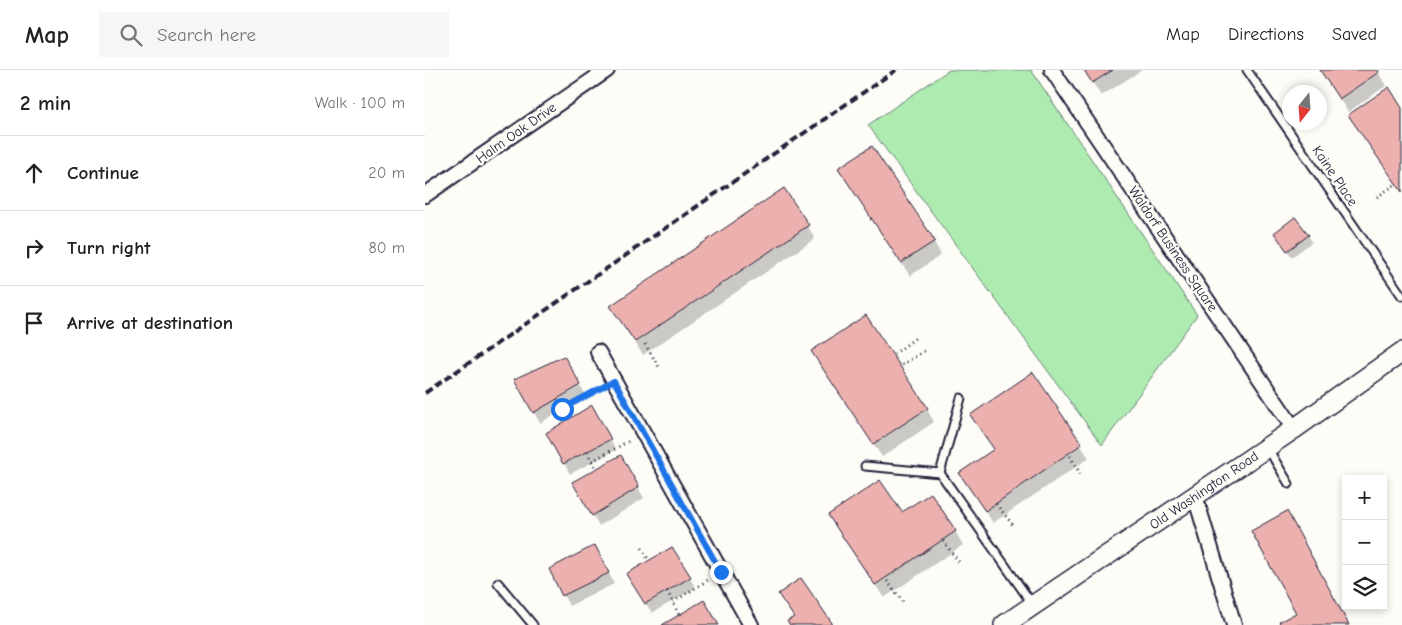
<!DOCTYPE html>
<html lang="en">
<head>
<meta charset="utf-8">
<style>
  body { margin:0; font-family:"Comic Neue",sans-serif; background:#f6f6f6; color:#202124 }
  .controls { position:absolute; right:15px; bottom:15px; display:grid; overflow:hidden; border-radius:0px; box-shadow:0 2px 8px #0003 }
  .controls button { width:45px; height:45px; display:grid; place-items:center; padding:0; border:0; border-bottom:1px solid #e0e0e0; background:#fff; color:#202124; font:25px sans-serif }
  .compass { position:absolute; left:857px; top:15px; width:45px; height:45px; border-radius:50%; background:#fff; box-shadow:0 2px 8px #0003; rotate:197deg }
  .stop { position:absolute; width:15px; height:15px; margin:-11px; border:4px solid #1a73e8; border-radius:50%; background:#fff }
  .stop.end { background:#1a73e8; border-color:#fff; box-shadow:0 1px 5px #0008 }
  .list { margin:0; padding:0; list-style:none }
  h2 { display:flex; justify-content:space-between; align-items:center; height:65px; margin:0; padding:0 20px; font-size:21px }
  h2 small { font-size:16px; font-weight:400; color:#757577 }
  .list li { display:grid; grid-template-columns:32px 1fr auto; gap:15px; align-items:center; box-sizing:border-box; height:75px; padding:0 20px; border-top:1px solid #e0e0e0 }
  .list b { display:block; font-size:19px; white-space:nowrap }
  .list em { font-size:16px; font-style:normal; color:#757577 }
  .icon { flex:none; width:28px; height:28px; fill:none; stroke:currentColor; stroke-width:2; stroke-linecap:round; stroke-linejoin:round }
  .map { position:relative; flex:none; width:977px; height:555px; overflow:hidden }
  header { display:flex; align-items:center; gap:30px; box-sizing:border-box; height:70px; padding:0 25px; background:#fff; border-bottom:1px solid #e0e0e0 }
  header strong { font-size:24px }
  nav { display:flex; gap:28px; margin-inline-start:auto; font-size:18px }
  .search { width:350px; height:45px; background:#f6f6f6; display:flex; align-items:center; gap:12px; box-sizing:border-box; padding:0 18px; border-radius:0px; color:#757577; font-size:19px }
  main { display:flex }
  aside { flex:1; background:#fff }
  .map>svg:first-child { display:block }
</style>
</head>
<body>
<header>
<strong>Map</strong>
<div class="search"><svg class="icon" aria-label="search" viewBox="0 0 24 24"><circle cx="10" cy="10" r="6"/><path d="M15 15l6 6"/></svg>Search here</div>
<nav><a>Map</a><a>Directions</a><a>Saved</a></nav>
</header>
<main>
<aside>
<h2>2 min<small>Walk · 100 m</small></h2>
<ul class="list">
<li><svg class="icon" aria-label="ahead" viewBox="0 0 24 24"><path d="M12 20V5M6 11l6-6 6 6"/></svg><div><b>Continue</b></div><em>20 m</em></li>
<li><svg class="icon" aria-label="right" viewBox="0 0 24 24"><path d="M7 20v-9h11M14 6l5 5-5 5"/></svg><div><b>Turn right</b></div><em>80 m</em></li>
<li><svg class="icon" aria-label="arrive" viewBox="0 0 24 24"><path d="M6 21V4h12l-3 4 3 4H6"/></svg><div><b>Arrive at destination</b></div></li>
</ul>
</aside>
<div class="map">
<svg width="977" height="555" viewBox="0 0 977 555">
  <rect width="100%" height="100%" fill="#fdfcf7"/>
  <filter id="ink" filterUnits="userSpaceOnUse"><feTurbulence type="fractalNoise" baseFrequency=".02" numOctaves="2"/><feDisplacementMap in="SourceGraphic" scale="10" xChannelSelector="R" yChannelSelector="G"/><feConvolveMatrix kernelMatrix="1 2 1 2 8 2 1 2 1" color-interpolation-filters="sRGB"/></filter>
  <g filter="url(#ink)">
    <path fill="#aeebb1" stroke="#688676" d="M524 0H606L772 245 677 375 443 55Z"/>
    <path fill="#0003" d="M660 0H717L676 26Z
      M895 0H952L961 16 923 42Z
      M423 112 509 172 516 185 485 206Z
      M382 155 390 169 218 285 186 236Z
      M883 165 887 172 867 187 854 170Z
      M138 287 161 326 115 353 90 310Z
      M396 295 502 339 509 352 457 387Z
      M608 304 664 388 568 453 536 404 570 380 555 359Z
      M167 337 191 380 145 404 122 363Z
      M196 387 219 428 174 456 149 412Z
      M477 444 530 461 538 475 459 528 413 459Z
      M246 479 271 518 227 543 209 515Z
      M176 487 189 514 144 536 125 499Z"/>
    <path fill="#ecb1af" stroke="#22223b" d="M659 0H688L667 13Z
      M895 0H953L954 2 914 29Z
      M964 17 977 38V122L923 45Z
      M447 76 510 171 476 193 413 98Z
      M359 118 384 155 210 272 185 236Z
      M870 147 884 165 862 181 849 163Z
      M441 245 503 338 448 374 386 281Z
      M139 286 156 315 108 343 89 309Z
      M608 302 657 374 560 441 534 403 569 379 545 345Z
      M167 335 186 369 138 394 121 363Z
      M196 385 214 417 167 446 147 412Z
      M455 410 477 442 506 423 531 461 450 515 403 445Z
      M862 441 924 555H856L854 552 871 543 826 461Z
      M170 475 184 503 137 526 124 499Z
      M247 477 266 507 220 534 201 504Z
      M376 508 407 553 404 555H365L362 551 369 547 353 524Z
      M279 530 294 555H237L254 545Z"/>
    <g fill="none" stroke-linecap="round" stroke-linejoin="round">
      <defs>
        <path id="lane" d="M822 0 977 226
          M842 377 864 414
          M440 396 515 403 608 535
          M515 403 536 328
          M73 513 108 555"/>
        <path id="street" d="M627 0 869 359
          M0 125 182 0
          M173 282 326 555
          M770 426 809 555"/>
        <g id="secondary">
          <path id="s1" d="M579 555 869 359 977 282"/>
        </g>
      </defs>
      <use href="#lane" stroke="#22223b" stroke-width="11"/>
      <use href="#street" stroke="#22223b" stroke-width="18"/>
      <use href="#secondary" stroke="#22223b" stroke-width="22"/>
      <path stroke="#22223b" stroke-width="3" stroke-dasharray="1 4" stroke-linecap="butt" d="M952 127 971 114
        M445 149H447
        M220 274 234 297
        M469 284 493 266
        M477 295 502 279
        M132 329 143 348
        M137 339 176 318
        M162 382 171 399
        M645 386 657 407
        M167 391 206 370
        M571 434 588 455
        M518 471 534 492
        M217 478 224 491
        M462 511 478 532
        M242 521 254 545
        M248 532 283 510"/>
      <use href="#lane" stroke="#fdfcf7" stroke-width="7"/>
      <use href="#street" stroke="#fdfcf7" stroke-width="14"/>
      <use href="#secondary" stroke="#fdfcf7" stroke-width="19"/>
      <path stroke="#22223b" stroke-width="4" stroke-dasharray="8 4" stroke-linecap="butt" d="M0 323 471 0"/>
    </g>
  </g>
  <g fill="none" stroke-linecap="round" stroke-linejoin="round" filter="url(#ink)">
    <path stroke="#1a73e8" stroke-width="6" d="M137 339 189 311 296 502"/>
  </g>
  <g text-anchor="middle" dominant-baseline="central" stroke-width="5" stroke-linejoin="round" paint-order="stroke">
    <g font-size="14" fill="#22223b" stroke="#fdfcf7">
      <text transform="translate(91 63) rotate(-35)">Halm Oak Drive</text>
      <text transform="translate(910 106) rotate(56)">Kaine Place</text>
      <text transform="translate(748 179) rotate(56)">Waldorf Business Square</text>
      <text stroke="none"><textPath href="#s1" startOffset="241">Old Washington Road</textPath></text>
    </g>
  </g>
</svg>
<div class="controls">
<button>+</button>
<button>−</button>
<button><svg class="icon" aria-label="layers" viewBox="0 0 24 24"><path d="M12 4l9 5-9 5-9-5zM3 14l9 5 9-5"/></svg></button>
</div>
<svg class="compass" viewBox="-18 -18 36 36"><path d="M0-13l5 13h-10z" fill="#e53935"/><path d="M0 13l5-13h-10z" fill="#757577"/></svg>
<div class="stop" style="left:137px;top:339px"></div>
<div class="stop end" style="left:296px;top:502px"></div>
</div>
</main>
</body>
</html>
